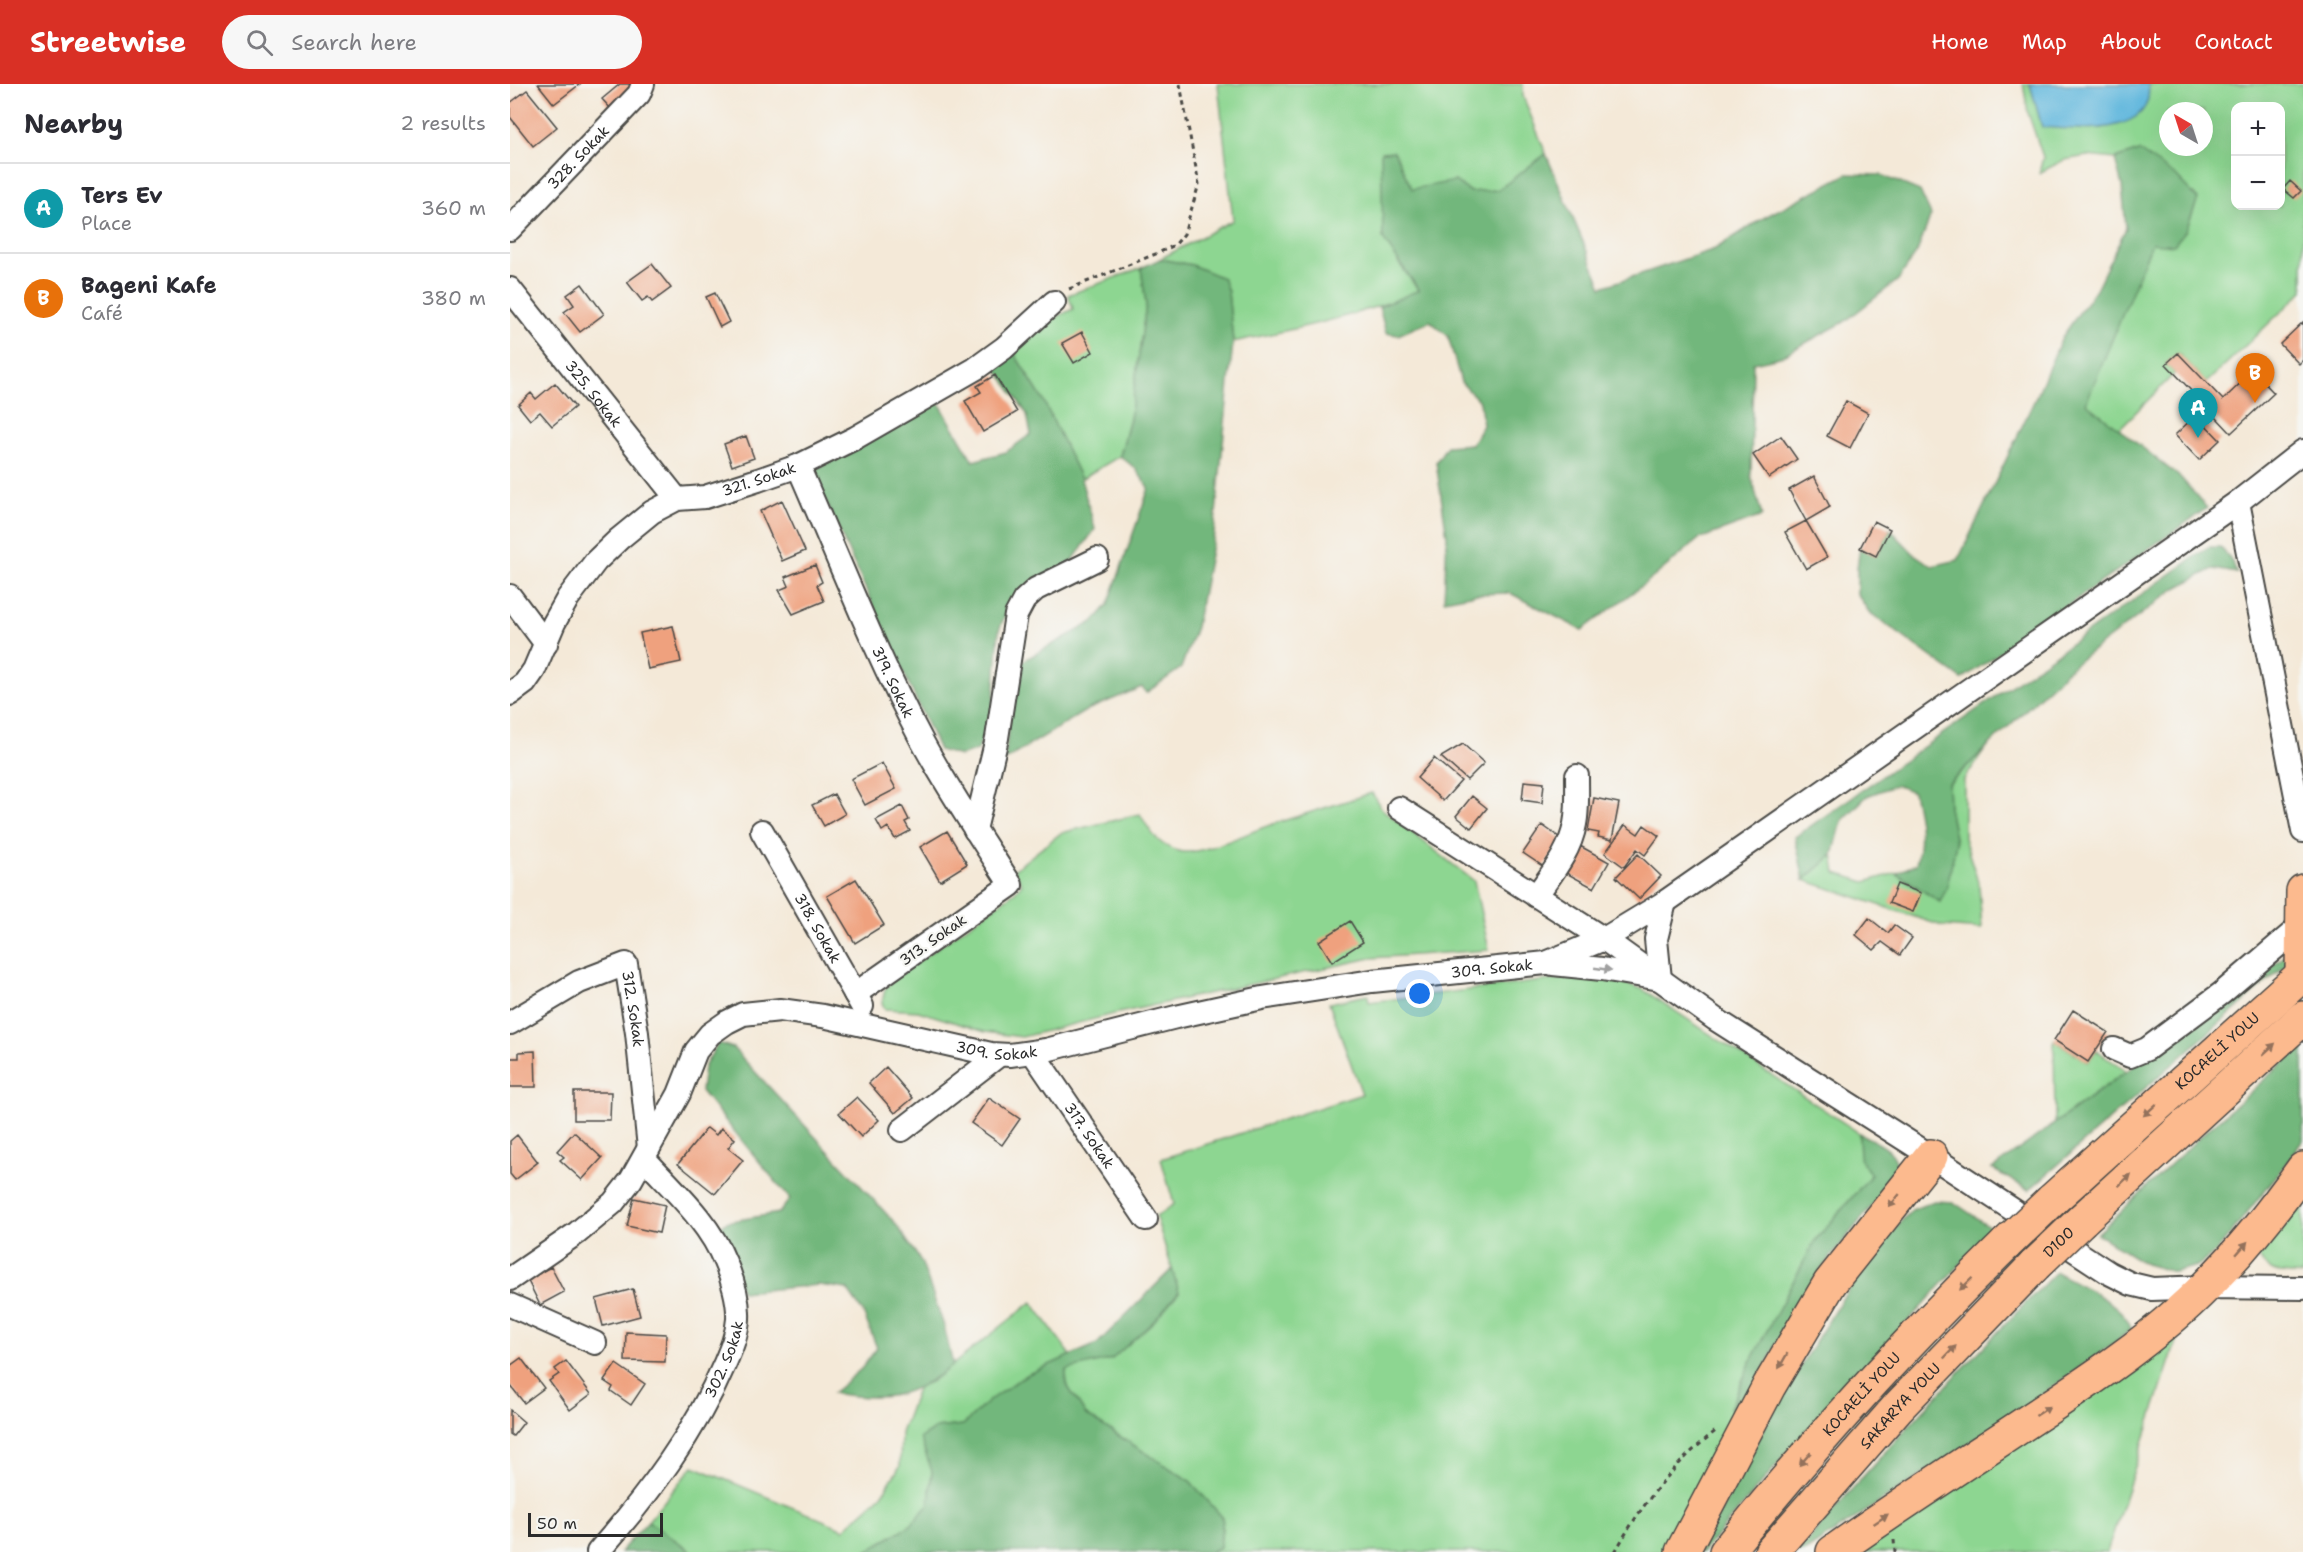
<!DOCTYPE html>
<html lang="en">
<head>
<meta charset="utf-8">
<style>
  body { margin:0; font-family:"Shantell Sans",sans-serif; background:#f7f7f7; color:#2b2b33 }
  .controls { position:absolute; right:18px; top:18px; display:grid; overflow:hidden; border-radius:12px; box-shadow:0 6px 24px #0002 }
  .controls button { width:54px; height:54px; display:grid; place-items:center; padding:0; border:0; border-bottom:2px solid #e1e1e2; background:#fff; color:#2b2b33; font:30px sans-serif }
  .compass { position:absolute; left:1649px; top:18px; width:54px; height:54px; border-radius:50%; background:#fff; box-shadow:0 6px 24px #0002; rotate:321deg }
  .scale { position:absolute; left:18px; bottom:15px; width:135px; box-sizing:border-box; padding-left:6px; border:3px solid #2b2b2b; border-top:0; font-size:16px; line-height:21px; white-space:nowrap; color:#2b2b2b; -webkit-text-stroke:4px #f6f6f2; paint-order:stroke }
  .you { position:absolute; left:910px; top:910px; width:21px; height:21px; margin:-15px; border:4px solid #fff; border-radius:50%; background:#1a73e8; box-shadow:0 0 0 9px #1a73e833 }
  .badge { display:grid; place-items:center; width:39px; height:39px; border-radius:50%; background:#d93025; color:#fff; font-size:20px; font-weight:700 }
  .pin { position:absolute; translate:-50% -50px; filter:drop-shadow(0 2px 3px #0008) }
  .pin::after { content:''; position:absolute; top:32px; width:21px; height:18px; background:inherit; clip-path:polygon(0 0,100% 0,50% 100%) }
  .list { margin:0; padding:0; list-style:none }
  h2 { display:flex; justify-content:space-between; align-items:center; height:78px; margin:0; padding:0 24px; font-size:26px }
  h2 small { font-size:20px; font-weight:400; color:#7c7c81 }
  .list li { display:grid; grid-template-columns:39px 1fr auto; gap:18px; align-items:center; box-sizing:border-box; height:90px; padding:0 24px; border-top:2px solid #e1e1e2 }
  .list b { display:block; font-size:22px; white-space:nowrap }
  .list p { margin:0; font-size:20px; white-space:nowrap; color:#7c7c81 }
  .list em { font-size:20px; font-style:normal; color:#7c7c81 }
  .icon { flex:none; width:33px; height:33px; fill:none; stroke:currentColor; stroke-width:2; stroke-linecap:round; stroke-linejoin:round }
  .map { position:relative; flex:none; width:1793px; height:1468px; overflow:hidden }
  header { display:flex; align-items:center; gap:36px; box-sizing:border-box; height:84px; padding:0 30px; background:#d93025; color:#fff }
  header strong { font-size:28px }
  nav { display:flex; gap:33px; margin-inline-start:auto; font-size:21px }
  .search { width:420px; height:54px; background:#f7f7f7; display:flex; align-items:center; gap:15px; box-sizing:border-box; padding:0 21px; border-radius:33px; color:#7c7c81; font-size:22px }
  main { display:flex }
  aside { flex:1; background:#fff }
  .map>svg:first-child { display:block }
</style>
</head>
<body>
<header>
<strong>Streetwise</strong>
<div class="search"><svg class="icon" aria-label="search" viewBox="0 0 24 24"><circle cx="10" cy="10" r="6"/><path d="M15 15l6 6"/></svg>Search here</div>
<nav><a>Home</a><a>Map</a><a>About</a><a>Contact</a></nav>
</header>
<main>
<aside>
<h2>Nearby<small>2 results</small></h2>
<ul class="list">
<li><span class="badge" style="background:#0f9aa8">A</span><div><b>Ters Ev</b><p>Place</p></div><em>360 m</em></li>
<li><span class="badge" style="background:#e8710a">B</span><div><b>Bageni Kafe</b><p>Café</p></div><em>380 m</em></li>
</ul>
</aside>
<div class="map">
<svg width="1793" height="1468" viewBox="0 0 1793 1468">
  <rect width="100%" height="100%" fill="#f6f6f2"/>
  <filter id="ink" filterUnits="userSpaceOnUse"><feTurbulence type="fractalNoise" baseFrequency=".0167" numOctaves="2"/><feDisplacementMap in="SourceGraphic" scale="12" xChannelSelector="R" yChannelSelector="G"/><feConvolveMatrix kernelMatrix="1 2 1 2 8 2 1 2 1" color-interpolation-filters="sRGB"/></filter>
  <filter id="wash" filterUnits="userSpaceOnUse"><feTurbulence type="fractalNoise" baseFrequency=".008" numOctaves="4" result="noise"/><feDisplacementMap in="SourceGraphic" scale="24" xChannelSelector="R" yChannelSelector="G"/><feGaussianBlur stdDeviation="1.35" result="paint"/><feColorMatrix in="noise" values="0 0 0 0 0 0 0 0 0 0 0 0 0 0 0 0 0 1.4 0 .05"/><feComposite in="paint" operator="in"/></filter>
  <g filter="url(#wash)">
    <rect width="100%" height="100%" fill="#f4e9d8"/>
    <path fill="#8dd691" stroke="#5c805e" stroke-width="1.5" fill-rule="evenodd" d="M708 0H1013V12L1036 70 988 106 960 108 945 97 902 106 884 67 888 178 909 207C849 232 786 245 723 258L718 208 682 181 650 175 723 136Z
      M1513 0H1520L1532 42 1593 44 1639 5 1638 0H1793V207L1696 299 1668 269 1656 280 1665 289 1608 346 1575 319 1642 158 1629 67 1605 75 1577 72 1554 76 1529 89 1533 73 1518 29ZM1726 22H1770V122H1726ZM1658 27H1694V63H1658Z
      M631 184 636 220 620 335 610 372 571 395 533 316 502 266 542 235 563 225 558 211Z
      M1477 663 1454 695V754L1469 801 1472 845 1432 842 1294 796 1323 771 1326 789 1355 798 1386 789 1430 818 1446 759 1439 724 1438 701Z
      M862 709 872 725 964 797 979 866 861 874 604 930 512 953 475 948 408 927 375 925 372 919 375 905 385 894 505 808 512 800 504 786 551 749 630 730C639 746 648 762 668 767 689 773 739 748 760 741 794 730 828 720 862 709Z
      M1065 893 1104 896 1132 905 1349 1049 1350 1074 1361 1091 1305 1157 1243 1273 1220 1324 1232 1328 1161 1468H700L710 1463 713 1434 680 1397 576 1331 556 1300V1286L602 1274 669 1208 646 1133 664 1120 651 1075 852 1010 819 919 858 911 859 918Z
      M1544 956 1578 978 1586 966 1616 987 1545 1039Z
      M1793 1108V1191C1770 1189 1760 1192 1747 1171Z
      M522 1218 562 1273 516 1291 481 1315 453 1341 426 1344 419 1420 401 1441 355 1468H183L138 1437 183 1382 334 1445 372 1411 390 1382 391 1349 408 1303 422 1297Z
      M1673 1237 1597 1468H1352L1607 1293Z"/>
    <path fill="#72b77b" stroke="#4e7153" stroke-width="1.5" d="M884 67 902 105 945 97 960 108 988 106 1036 70 1092 203 1205 165 1255 133 1337 90 1371 91 1410 107 1421 131 1407 168 1388 196 1334 238 1270 273 1243 279 1241 392 1252 432 1189 455 1145 492 1072 546 1000 509 966 510 934 516 937 453 926 378 937 362 962 360 973 341 970 318 951 298 938 252 920 237 888 251 876 249 869 223 909 206 873 155 871 68Z
      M1629 67 1666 92 1688 115 1676 146 1664 161 1642 159 1576 319 1671 394 1697 424 1452 595 1359 528 1347 510V484L1350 464 1366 472 1380 445 1404 470 1422 482 1448 476 1527 311 1552 253 1586 205 1616 144 1612 102 1605 75Z
      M650 175 682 181 713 194 718 208 723 258 704 450 686 543 671 584 636 609 632 603 577 626 495 676 500 625 509 579 583 538 598 521 639 404 625 384 610 372 620 335 636 220 631 184Z
      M502 266 533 316 571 395 585 445 563 476 500 519 489 546 483 629 468 666 450 672 429 666 302 387 428 317 463 377 496 368 521 350 517 330 483 280Z
      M1699 463H1710L1720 474 1727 489 1703 485 1666 504 1562 582 1438 700 1439 724 1446 759 1437 803 1430 818 1386 789 1406 780C1413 754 1409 734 1403 708L1386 701 1357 712 1332 737 1323 771 1294 796 1285 753Z
      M1783 866 1776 881 1519 1106 1482 1085Z
      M208 959 223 964 385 1139 411 1177 434 1242 443 1281C400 1314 376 1318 323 1309L351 1285 367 1264 353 1228 337 1205 309 1201 232 1208 207 1146 216 1138 269 1129 280 1115 191 1007 194 983Z
      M1793 961V1056L1776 1080 1705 1169 1687 1182 1664 1188 1635 1180 1587 1150 1693 1050Z
      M1349 1049C1368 1060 1390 1065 1387 1090L1312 1184 1278 1237 1232 1328 1220 1325 1243 1273 1305 1157 1361 1091 1350 1074Z
      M1424 1117 1443 1118 1483 1145 1283 1362 1193 1468H1189L1272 1311 1332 1215 1382 1147 1402 1126Z
      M662 1185 669 1208 644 1237 602 1275 556 1286V1300L576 1331 680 1397 713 1434 710 1463 700 1468H355L401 1441 419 1420 422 1387 410 1354 426 1344 453 1341 481 1315 516 1291 587 1260Z
      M1546 1188C1568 1201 1616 1220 1621 1245L1608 1256 1513 1324 1294 1468H1288C1370 1370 1457 1279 1546 1188Z
      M138 1437 182 1468H183H110Z"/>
    <path fill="#60b7dd" stroke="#467184" stroke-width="1.5" d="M1520 0H1638C1647 53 1564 46 1532 43Z"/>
    <g id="blocks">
      <path fill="#efa17e" d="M28 0H70L44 20Z
        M110 0H127L101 25 92 15Z
        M17 6 47 43 23 62 0 33V19Z
        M1780 97 1791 107 1784 114 1773 105Z
        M142 180 161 204 142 218 138 213 132 217 117 198Z
        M72 200 94 230 70 248 54 228 64 221 57 211Z
        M205 209 219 238 210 243 196 213Z
        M1793 238V276L1789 280 1770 260Z
        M572 248 583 268 564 279 552 259Z
        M1668 269 1713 316 1743 287 1764 309 1721 349 1656 280Z
        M485 291 507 328 473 348 455 317 471 308 467 302Z
        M45 299 65 323 42 342 30 328 20 336 8 321 21 309 26 315Z
        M1336 317 1358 329 1340 364 1317 352Z
        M1686 331 1710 356 1689 376 1665 351Z
        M236 352 244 374 222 382 214 360Z
        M1271 352 1287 375 1259 394 1243 371Z
        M1304 392 1320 423 1296 437 1279 406Z
        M272 416 295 467 272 477 250 427Z
        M1296 437 1317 473 1296 485 1275 448Z
        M1364 437 1380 445 1366 472 1350 464Z
        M305 481 312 498 307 501 314 517 283 530 269 506 279 502 275 493Z
        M163 542 171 578 138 585 130 549Z
        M953 660 974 679 957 696 931 673Z
        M924 674 951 697 933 717 907 694Z
        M372 679 386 705 355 721 341 695Z
        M1014 697 1034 699 1032 719 1012 716Z
        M324 710 335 730 314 742 302 721Z
        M962 712 977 724 961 744 946 732Z
        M1084 714 1109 719 1102 756 1088 753 1089 749 1078 747Z
        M392 722 399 736 395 738 400 747 385 755 378 743 372 747 366 736Z
        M1032 741 1053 756 1034 783 1013 769Z
        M1115 741 1128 750 1134 741 1149 752 1135 771 1127 765 1114 783 1095 769Z
        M437 747 457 780 430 797 410 763Z
        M1070 762 1099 778 1084 804 1056 789Z
        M1128 770 1151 792 1129 815 1106 793Z
        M346 795 374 841 345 859 317 812Z
        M1387 800 1411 809 1403 828 1379 819Z
        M1359 834 1378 849 1384 841 1402 854 1390 871 1372 858 1364 866 1346 851Z
        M840 837 853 858 822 878 809 857Z
        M1563 926 1598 948 1578 978 1544 956Z
        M25 967 26 1003H0V974H9V968Z
        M376 983 403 1014 385 1029 359 999Z
        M64 1008H101L100 1036H64Z
        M347 1013 369 1036 351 1053 329 1029Z
        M479 1014 510 1035 492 1061 461 1039Z
        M197 1044 206 1051 211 1044 225 1055 218 1064 233 1076 205 1110 168 1080Z
        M64 1048 92 1074 72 1096 50 1076 54 1073 47 1067Z
        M7 1051 28 1078 5 1096 0 1090V1057Z
        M124 1114 155 1121 149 1149 117 1142Z
        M41 1183 54 1208 30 1221 17 1195Z
        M123 1205 130 1232 93 1242 86 1215Z
        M116 1248 156 1250 155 1278 115 1277Z
        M11 1274 34 1304 14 1319 0 1301V1282Z
        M56 1277 81 1310 60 1326 39 1297 49 1290 45 1285Z
        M106 1280 135 1300 121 1321 101 1307 103 1303 94 1297Z
        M0 1326 14 1338 3 1352 0 1350Z"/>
    </g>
  </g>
  <g filter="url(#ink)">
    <use href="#blocks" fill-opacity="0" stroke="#494845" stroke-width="1.5"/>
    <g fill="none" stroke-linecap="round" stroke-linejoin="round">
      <defs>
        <g id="minor">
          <path id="s1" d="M0 145 129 10 133 0"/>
          <path id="s2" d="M0 205 167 415"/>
          <path id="s3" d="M288 382C328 473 365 569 412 657 439 707 471 754 501 801L345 910"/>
          <path d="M1728 418 1793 747"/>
          <path d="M0 512 36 560"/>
          <path id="s4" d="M0 610 15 599 24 586 44 539 58 514 86 477 109 455 142 428 167 415 195 413 248 396 288 382 345 354 465 285 494 264 544 218"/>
          <path d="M889 724 1094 855 1205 935 1421 1072 1599 1189 1621 1200 1642 1205 1696 1203 1793 1204"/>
          <path d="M465 746 487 654 506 531 514 516 526 505 587 475"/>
          <path id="s5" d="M252 747 352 922"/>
          <path d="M1026 812C1042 789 1060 768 1065 740 1068 725 1067 708 1067 692"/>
          <path d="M1043 880 1092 885 1150 895 1146 855 1155 818"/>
          <path id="s6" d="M0 939 69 898 116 880 127 949 139 1064"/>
          <path d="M1604 965 1620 972 1637 965 1712 909 1793 840"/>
          <path id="s7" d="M523 969 636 1135"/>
          <path d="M392 1046 489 971"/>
          <path id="s8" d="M0 1195 67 1149 103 1119 121 1096 169 1010 186 967 200 950 217 938 233 930 270 926 313 932 481 970 500 971 536 966 666 933 752 914 862 897 1036 879 1094 855 1155 818 1728 418 1793 367"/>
          <path d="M0 1221 85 1259"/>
          <path id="s9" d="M88 1468C138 1411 185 1349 215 1279 221 1265 227 1251 228 1235 229 1217 222 1194 215 1178 199 1137 162 1105 134 1074"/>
        </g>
        <g id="highway">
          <path d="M1792 890 1793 807"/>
          <path id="s10" d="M1541 1117 1793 890"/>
          <path d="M1572 1136 1793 934"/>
          <path d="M1172 1468 1259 1302 1320 1199 1421 1072"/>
          <path id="s11" d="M1216 1468C1303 1360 1398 1256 1497 1159"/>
          <path id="s12" d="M1261 1468 1388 1323 1525 1181"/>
          <path d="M1323 1468C1387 1422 1454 1380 1520 1336 1581 1296 1645 1254 1697 1201 1733 1165 1764 1126 1793 1085"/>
        </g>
      </defs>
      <use href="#minor" stroke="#494845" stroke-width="26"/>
      <use href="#highway" stroke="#494845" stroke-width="36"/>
      <path stroke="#494845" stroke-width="3" stroke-dasharray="4.5 4.5" stroke-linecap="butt" d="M559 205 648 169 665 161 674 150 689 100 670 0
        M1384 1456 1385 1468
        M1105 1468C1131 1421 1164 1379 1207 1346"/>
      <use href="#minor" stroke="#fff" stroke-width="22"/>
      <use href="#highway" stroke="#fcba8e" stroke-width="33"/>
      <defs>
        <g id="highway-bridge">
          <path d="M1497 1159 1541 1117"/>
          <path id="s13" d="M1525 1181 1572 1136"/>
        </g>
      </defs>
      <use href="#highway-bridge" stroke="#494845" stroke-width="36" stroke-linecap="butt"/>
      <use href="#highway-bridge" stroke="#fcba8e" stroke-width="33"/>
    </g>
    <defs><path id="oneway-solid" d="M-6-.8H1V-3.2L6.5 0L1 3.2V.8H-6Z" transform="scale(1.5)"/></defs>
    <use fill="#a0a0a0" href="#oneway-solid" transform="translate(1093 885) rotate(8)"/>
    <g fill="#94725c">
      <use href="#oneway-solid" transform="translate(1759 965) rotate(-42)"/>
      <use href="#oneway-solid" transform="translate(1640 1026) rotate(138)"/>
      <use href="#oneway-solid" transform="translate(1615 1096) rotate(-43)"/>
      <use href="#oneway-solid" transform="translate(1384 1117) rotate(129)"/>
      <use href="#oneway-solid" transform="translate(1732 1164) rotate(-49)"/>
      <use href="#oneway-solid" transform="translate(1456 1200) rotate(136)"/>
      <use href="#oneway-solid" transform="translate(1440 1268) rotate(-46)"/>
      <use href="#oneway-solid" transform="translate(1273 1277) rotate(120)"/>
      <use href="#oneway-solid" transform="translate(1533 1327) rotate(-33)"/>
      <use href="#oneway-solid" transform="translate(1295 1375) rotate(131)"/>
      <use href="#oneway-solid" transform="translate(1371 1435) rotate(-34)"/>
    </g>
  </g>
  <g text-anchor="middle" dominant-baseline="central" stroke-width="4.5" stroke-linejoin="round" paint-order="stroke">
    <g font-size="15" fill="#2b2b2b" stroke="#f6f6f2">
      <text stroke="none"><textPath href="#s1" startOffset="99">328. Sokak</textPath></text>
      <text stroke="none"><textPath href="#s2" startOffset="134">325. Sokak</textPath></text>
      <text stroke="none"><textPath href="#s4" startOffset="348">321. Sokak</textPath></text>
      <text stroke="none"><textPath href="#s3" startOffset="236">319. Sokak</textPath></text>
      <text stroke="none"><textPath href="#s5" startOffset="112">318. Sokak</textPath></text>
      <text transform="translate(423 856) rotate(-35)">313. Sokak</text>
      <text stroke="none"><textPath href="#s8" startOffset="1125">309. Sokak</textPath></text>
      <text stroke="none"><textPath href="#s6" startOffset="176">312. Sokak</textPath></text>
      <text stroke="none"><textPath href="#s8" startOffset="621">309. Sokak</textPath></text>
      <text stroke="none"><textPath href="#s10" startOffset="224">KOCAELİ YOLU</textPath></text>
      <text stroke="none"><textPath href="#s7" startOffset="100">317. Sokak</textPath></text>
      <text stroke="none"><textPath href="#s13" startOffset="33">D100</textPath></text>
      <text stroke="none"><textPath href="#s9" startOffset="232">302. Sokak</textPath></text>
      <text stroke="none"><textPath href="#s11" startOffset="208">KOCAELİ YOLU</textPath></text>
      <text stroke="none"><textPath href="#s12" startOffset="195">SAKARYA YOLU</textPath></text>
    </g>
  </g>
</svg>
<div class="controls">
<button>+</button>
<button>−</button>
</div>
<svg class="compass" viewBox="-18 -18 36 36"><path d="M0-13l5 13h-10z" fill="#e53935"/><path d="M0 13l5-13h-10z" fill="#7c7c81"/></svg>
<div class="scale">50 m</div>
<div class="you"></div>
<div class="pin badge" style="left:1688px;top:354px;background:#0f9aa8">A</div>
<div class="pin badge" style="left:1745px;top:319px;background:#e8710a">B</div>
</div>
</main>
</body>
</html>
